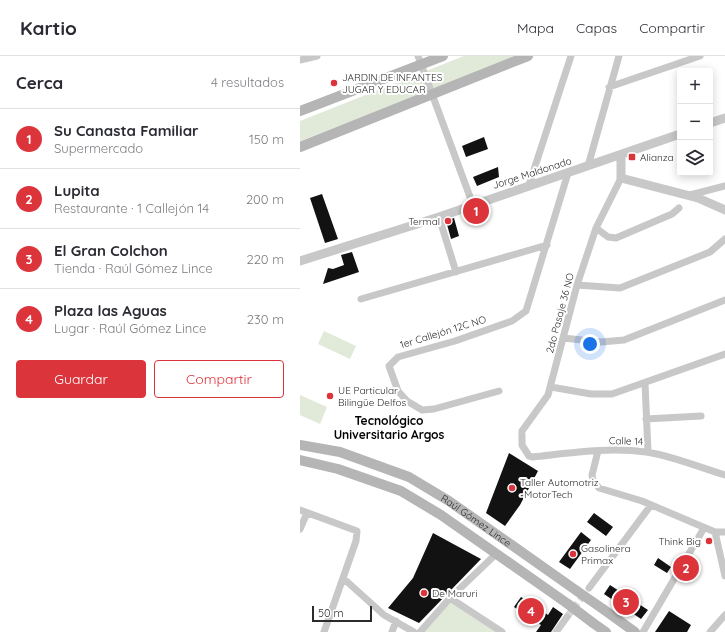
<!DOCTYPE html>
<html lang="es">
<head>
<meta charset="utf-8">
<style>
  body { margin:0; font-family:Quicksand,sans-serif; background:#f7f7f7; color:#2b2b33 }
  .controls { position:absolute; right:12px; top:12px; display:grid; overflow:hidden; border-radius:4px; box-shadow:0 2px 10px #0003 }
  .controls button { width:36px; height:36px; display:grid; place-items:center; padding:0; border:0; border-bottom:1px solid #e1e1e2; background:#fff; color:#2b2b33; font:20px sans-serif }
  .scale { position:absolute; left:12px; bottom:10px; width:60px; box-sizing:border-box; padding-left:4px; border:2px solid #2b2b2b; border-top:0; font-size:11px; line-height:14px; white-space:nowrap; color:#2b2b2b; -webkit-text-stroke:3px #fff; paint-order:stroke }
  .you { position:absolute; left:290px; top:288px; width:14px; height:14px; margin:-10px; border:3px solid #fff; border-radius:50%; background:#1a73e8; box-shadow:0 0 0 6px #1a73e833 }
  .badge { display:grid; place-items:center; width:26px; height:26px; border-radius:50%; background:#dc343b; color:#fff; font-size:13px; font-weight:700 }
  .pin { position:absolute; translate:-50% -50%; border:2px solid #fff; box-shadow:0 1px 4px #0006 }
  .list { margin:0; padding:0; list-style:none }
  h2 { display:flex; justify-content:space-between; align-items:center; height:52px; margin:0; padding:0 16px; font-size:17px }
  h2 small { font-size:13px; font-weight:400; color:#7c7c81 }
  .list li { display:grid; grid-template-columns:26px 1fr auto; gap:12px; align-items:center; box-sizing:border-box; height:60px; padding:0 16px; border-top:1px solid #e1e1e2 }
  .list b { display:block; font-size:15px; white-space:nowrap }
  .list p { margin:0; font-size:13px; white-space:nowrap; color:#7c7c81 }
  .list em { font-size:13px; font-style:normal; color:#7c7c81 }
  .actions { display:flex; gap:8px; padding:12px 16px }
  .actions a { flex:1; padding:9px 0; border:1px solid #dc343b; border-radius:4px; text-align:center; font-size:14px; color:#dc343b }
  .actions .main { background:#dc343b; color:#fff }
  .icon { flex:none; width:22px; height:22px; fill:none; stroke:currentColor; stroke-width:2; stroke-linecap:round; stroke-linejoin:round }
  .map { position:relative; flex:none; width:425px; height:576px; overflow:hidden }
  header { display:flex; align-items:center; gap:24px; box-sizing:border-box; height:56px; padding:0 20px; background:#fff; border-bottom:1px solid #e1e1e2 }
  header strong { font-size:19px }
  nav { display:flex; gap:22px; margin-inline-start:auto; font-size:14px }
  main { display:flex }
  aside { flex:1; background:#fff }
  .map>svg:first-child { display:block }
</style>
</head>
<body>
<header>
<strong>Kartio</strong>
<nav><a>Mapa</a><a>Capas</a><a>Compartir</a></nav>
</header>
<main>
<aside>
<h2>Cerca<small>4 resultados</small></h2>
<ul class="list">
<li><span class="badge">1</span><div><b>Su Canasta Familiar</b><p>Supermercado</p></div><em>150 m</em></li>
<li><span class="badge">2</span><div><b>Lupita</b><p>Restaurante · 1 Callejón 14</p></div><em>200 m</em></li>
<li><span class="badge">3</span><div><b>El Gran Colchon</b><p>Tienda · Raúl Gómez Lince</p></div><em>220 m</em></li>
<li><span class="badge">4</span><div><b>Plaza las Aguas</b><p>Lugar · Raúl Gómez Lince</p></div><em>230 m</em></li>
</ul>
<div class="actions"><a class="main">Guardar</a><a>Compartir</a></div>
</aside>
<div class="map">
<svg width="425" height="576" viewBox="0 0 425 576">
  <rect width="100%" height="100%" fill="#fff"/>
  <path fill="#e1e9d9" d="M164 0H219L0 85V65Z
    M24 275 56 290 50 303 18 288Z
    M0 339 27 351 20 368 0 359Z
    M150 542 202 576H120Z"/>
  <path fill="#121212" d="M184 81 188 93 166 101 162 90Z
    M198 111 199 121 177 130 173 121Z
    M22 138 38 183 25 187 10 142Z
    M154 162 159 180 151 183 146 165Z
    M52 196 59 216 23 228 28 212 33 213 44 209 41 199Z
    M209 397 238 415 220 449 205 470 186 457Z
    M294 457 313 471 306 480 287 466Z
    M281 476 291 484 270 513 259 506Z
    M133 477 181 503 119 567 88 552 113 522Z
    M358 502 371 511 367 517 354 509Z
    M310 529 348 554 341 563 304 538Z
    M221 541 248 559 253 551 263 558 251 576H236L241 569 214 551Z
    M369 555 391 569 387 576H355Z"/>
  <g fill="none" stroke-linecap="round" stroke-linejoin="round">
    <path stroke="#d5d5d5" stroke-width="7" stroke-dasharray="7 3.5" stroke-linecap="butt" d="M267 561 286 536"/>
    <path stroke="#c8c8c8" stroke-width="7" d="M118 0 173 149
      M0 4 17 0
      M309 31 400 0
      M288 110 319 0
      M321 122 296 172 277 229 248 339 222 375V389L229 400 233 401C271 397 309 391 346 396 370 399 401 412 425 419
      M229 129 271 0
      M390 139 425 130
      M139 161 156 216
      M296 172 308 181 316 182 372 158 379 152
      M277 229 320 232 410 196 425 183
      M61 243 247 189
      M263 282 301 286 324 284 425 244
      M345 327 348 396
      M251 331 291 338H312L425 298
      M199 335 134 353 122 354 107 345 98 335 89 310 98 301 155 285 212 265 226 255 268 117
      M346 363 401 360
      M298 395 292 419 293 424 299 432 342 445 415 476H425
      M0 454 57 475 56 485 24 576
      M0 473 7 457
      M415 476 425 520
      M43 522 84 559 114 576
      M289 532 351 449
      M150 542 202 576
      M92 576 96 565
      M120 576 150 542 196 498
      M256 576 267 561
      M343 576 404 472
      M410 576 425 559"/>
    <path stroke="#c8c8c8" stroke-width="9" d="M410 67 425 62
      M321 100V122L398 142 425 154
      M0 205 139 161 380 78"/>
    <g stroke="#b5b5b5" stroke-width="10">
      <path d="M0 55 143 0"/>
      <path d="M0 91 228 0"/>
      <path id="s1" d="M0 389 40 396 109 421 149 445 277 535"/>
      <path d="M0 404 38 413 101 435 141 459 268 548"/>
      <path d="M303 553 335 576"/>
      <path d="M293 567 306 576"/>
    </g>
    <path stroke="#b5b5b5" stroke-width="10" d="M277 535 303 553
      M268 548 293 567"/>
  </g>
  <g fill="#dc343b" stroke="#fff" stroke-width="1.5">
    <circle cx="34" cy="27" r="4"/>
    <rect x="328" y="97" width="8" height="8" rx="2"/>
    <circle cx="148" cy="165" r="4"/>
    <circle cx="30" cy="340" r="4"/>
    <circle cx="212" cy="432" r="4"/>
    <circle cx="409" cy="485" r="4"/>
    <circle cx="273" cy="498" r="4"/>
    <circle cx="124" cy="537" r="4"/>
  </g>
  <g text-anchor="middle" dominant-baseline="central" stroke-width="4" stroke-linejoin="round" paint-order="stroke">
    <g font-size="10" fill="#2b2b2b" stroke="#fff" text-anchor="start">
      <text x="42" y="21">JARDIN DE INFANTES<tspan x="42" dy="12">JUGAR Y EDUCAR</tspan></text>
      <text x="340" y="101">Alianza</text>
      <text x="140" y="165" text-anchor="end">Termal</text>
      <text x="38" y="334">UE Particular<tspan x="38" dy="12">Bilingüe Delfos</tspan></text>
      <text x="220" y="426">Taller Automotriz<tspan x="220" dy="12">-MotorTech</tspan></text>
      <text x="401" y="485" text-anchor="end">Think Big</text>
      <text x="281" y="492">Gasolinera<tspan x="281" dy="12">Primax</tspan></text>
      <text x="132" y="537">De Maruri</text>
    </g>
    <g font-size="10" fill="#2b2b2b" stroke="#fff">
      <text transform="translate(232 117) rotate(-18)">Jorge Maldonado</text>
      <text transform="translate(260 257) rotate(-75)">2do Pasaje 36 NO</text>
      <text transform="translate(143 276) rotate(-17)">1er Callejón 12C NO</text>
      <text transform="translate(326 385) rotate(2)">Calle 14</text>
      <text stroke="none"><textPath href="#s1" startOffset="194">Raúl Gómez Lince</textPath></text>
    </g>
    <g font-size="12" font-weight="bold" fill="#000" stroke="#fff">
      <text x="89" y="364">Tecnológico<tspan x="89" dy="14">Universitario Argos</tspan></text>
    </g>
  </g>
</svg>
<div class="controls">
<button>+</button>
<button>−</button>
<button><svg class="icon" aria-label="layers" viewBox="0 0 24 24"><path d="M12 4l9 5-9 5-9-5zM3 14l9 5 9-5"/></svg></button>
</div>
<div class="scale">50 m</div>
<div class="you"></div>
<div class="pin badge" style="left:176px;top:155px">1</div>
<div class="pin badge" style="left:386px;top:512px">2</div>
<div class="pin badge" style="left:326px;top:546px">3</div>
<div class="pin badge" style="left:231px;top:555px">4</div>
</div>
</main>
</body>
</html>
